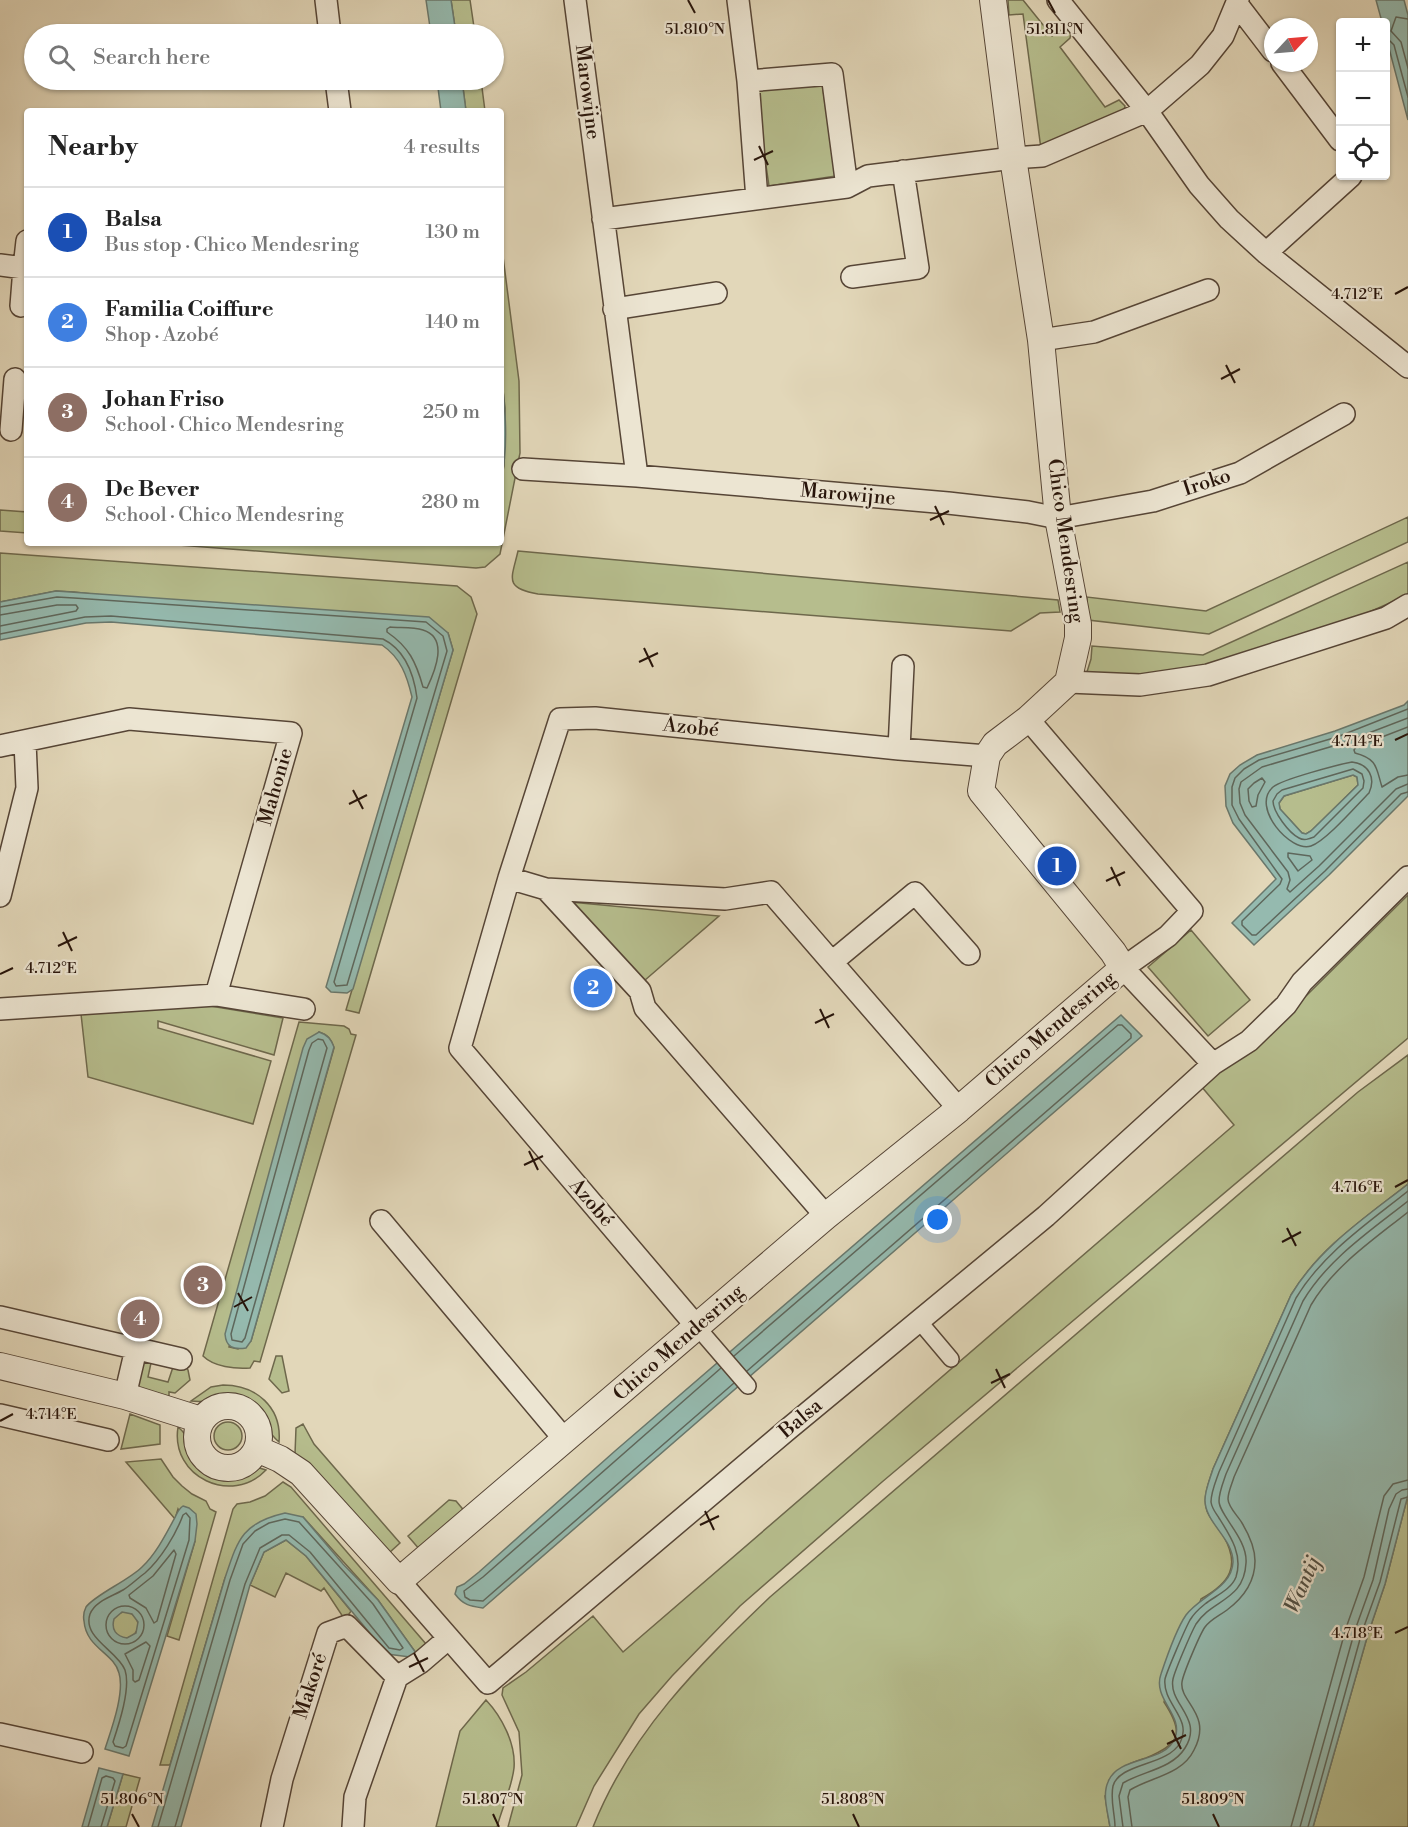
<!DOCTYPE html>
<html lang="en">
<head>
<meta charset="utf-8">
<style>
  body { margin:0; font-family:"Libre Bodoni",serif; background:#f2f2f2; color:#222 }
  .controls { position:absolute; right:18px; top:18px; display:grid; overflow:hidden; border-radius:6px; box-shadow:0 2px 4px #0004 }
  .controls button { width:54px; height:54px; display:grid; place-items:center; padding:0; border:0; border-bottom:2px solid #e0e0e0; background:#fff; color:#222; font:30px sans-serif }
  .compass { position:absolute; left:1264px; top:18px; width:54px; height:54px; border-radius:50%; background:#fff; box-shadow:0 2px 4px #0004; rotate:64deg }
  .you { position:absolute; left:938px; top:1220px; width:21px; height:21px; margin:-15px; border:4px solid #fff; border-radius:50%; background:#1a73e8; box-shadow:0 0 0 9px #1a73e833 }
  .badge { display:grid; place-items:center; width:39px; height:39px; border-radius:50%; background:#ea580c; color:#fff; font-size:20px; font-weight:700 }
  .pin { position:absolute; translate:-50% -50%; border:3px solid #fff; box-shadow:0 2px 6px #0006 }
  .list { margin:0; padding:0; list-style:none }
  h2 { display:flex; justify-content:space-between; align-items:center; height:78px; margin:0; padding:0 24px; font-size:26px }
  h2 small { font-size:20px; font-weight:400; color:#767676 }
  .list li { display:grid; grid-template-columns:39px 1fr auto; gap:18px; align-items:center; box-sizing:border-box; height:90px; padding:0 24px; border-top:2px solid #e0e0e0 }
  .list b { display:block; font-size:22px; white-space:nowrap }
  .list p { margin:0; font-size:20px; white-space:nowrap; color:#767676 }
  .list em { font-size:20px; font-style:normal; color:#767676 }
  .icon { flex:none; width:33px; height:33px; fill:none; stroke:currentColor; stroke-width:2; stroke-linecap:round; stroke-linejoin:round }
  .map { position:relative; flex:none; width:1408px; height:1827px; overflow:hidden }
  .search { position:absolute; background:#fff; box-shadow:0 2px 4px #0004; left:24px; top:24px; width:480px; height:66px; display:flex; align-items:center; gap:15px; box-sizing:border-box; padding:0 21px; border-radius:33px; color:#767676; font-size:22px }
  .panel { position:absolute; background:#fff; box-shadow:0 2px 4px #0004; left:24px; top:108px; width:480px; height:438px; border-radius:6px }
  .map>svg:first-child { display:block }
</style>
</head>
<body>
<div class="map">
<svg width="1408" height="1827" viewBox="0 0 1408 1827">
  <rect width="100%" height="100%" fill="#e2d7b9"/>
  <filter id="stains"><feTurbulence type="fractalNoise" baseFrequency=".00333" numOctaves="4"/><feColorMatrix values="0 0 0 0 .2 0 0 0 0 .09 0 0 0 0 .02 0 0 0 .5 -.17"/></filter>
  <radialGradient id="worn" r=".72"><stop offset=".6" stop-color="#630" stop-opacity="0"/><stop offset="1" stop-color="#630" stop-opacity=".3"/></radialGradient>
  <path fill="#b6bd8d" stroke="#6e684c" stroke-width="1.5" fill-rule="evenodd" d="M451 0H470L475 34H456Z
    M1008 0H1023L1052 36 1063 29H1068L1071 33 1070 38 1060 47 1105 107 1119 100 1125 106 1123 114 1041 149 1023 14 1009 15Z
    M462 80H481L485 111H466Z
    M822 83 836 176 769 186 755 90Z
    M501 241 519 381 520 453 500 554 485 567 476 568 152 543H501V480L504 466 505 408 501 371Z
    M0 510 27 512V533L0 531Z
    M1408 517V542L1209 634 1088 620 1087 597 1206 611Z
    M518 551 1058 600 1060 612 1040 613 1011 631 538 594C503 588 512 578 518 551Z
    M0 553 457 586 471 597 477 614 359 1013 346 1010 453 650 448 633 74 592 56 591 0 602Z
    M1408 562V595L1333 628 1208 667 1141 677 1086 675 1091 659 1092 646 1203 655Z
    M1353 775 1357 777 1358 785 1311 831 1306 834 1302 833 1280 809 1279 803 1284 796Z
    M1408 895V1038L882 1482 740 1606 672 1676 639 1714 594 1786 576 1827H508L522 1775 519 1732 502 1695 503 1688 526 1672 593 1616 623 1652 1234 1125 1201 1086 1307 995Z
    M570 902 719 916 637 987Z
    M1191 930 1250 1000 1208 1036 1148 967Z
    M204 1005 283 1018 274 1055 158 1021V1028L271 1061 253 1124 88 1077 81 1014Z
    M299 1022 344 1026 349 1029 351 1034 356 1035 260 1362 254 1361 250 1368C235 1369 214 1367 203 1356ZM319 1032C328 1035 331 1039 334 1048L251 1341 238 1349 229 1347Z
    M1408 1055V1184C1366 1217 1319 1248 1291 1295L1213 1469C1209 1482 1202 1498 1207 1511 1210 1519 1218 1527 1223 1535 1241 1566 1230 1583 1201 1599L1164 1702C1185 1734 1180 1744 1146 1758 1140 1760 1132 1762 1128 1765 1119 1773 1113 1786 1105 1796L1110 1827H593C631 1732 697 1667 770 1597L1358 1092Z
    M276 1356H282L289 1391 282 1393 269 1379Z
    M140 1360H150L151 1363 148 1377 168 1382 174 1364 185 1365 188 1370 190 1380 175 1393 169 1392V1397L136 1388Z
    M223 1385C256 1385 282 1407 279 1442 268 1433 264 1421 255 1411 237 1392 213 1404 191 1401L211 1387Z
    M130 1414 160 1425V1444L121 1449Z
    M214 1436a14 14 0 1 1 28 0a14 14 0 1 1-28 0Z
    M303 1424 314 1444 400 1543 390 1552 383 1548 320 1475 295 1454 296 1428Z
    M178 1427C193 1439 193 1455 206 1465 226 1480 245 1462 266 1470 232 1506 170 1477 178 1427Z
    M161 1459 173 1477 182 1486 192 1494 206 1501 210 1509 216 1512 179 1640 167 1636 195 1541 178 1509 175 1519 126 1462Z
    M283 1482 291 1487 426 1644 416 1653 378 1600 303 1517 225 1578 170 1765H160L233 1509 237 1504 250 1502 265 1496Z
    M1408 1495V1827H1313L1368 1634 1385 1584Z
    M449 1500 456 1501 466 1513 420 1550 408 1536Z
    M286 1540 306 1556 351 1611 345 1620 324 1588 321 1591 286 1573 275 1597 250 1585 264 1552Z
    M112 1625a13 13 0 1 1 26 0a13 13 0 1 1-26 0Z
    M486 1700C502 1717 516 1744 514 1768 512 1787 502 1808 497 1827H436L460 1731Z
    M123 1774 140 1778 126 1827H107Z"/>
  <path fill="#95baaf" stroke="#69786d" stroke-width="1.5" fill-rule="evenodd" d="M426 0H451L456 34H431Z
    M1376 0H1404L1408 15V120L1386 37V22H1382Z
    M437 80H462L466 111H441Z
    M501 371C505 407 509 445 501 480Z
    M56 591 429 617 448 633 453 650 353 989 347 993 331 992 326 987 412 697C407 676 401 658 382 645L111 622 86 623 0 640V602Z
    M1408 701V796L1329 875 1254 945 1232 923 1276 879 1233 823 1226 806 1225 786 1230 774 1240 765 1257 755 1335 731 1404 705ZM1353 775 1357 777 1358 785 1311 831 1306 834 1302 833 1280 809 1279 803 1284 796Z
    M1121 1015 1142 1036 483 1608C470 1606 463 1605 455 1594L457 1587 464 1584 479 1572 615 1451Z
    M319 1032C328 1035 331 1039 334 1047L251 1341 246 1348C233 1350 226 1347 225 1334L303 1048 307 1039Z
    M1408 1184V1495L1385 1584 1368 1634 1313 1827H1110C1108 1813 1102 1795 1108 1782 1118 1755 1165 1764 1175 1738 1184 1715 1152 1699 1161 1674 1166 1659 1177 1628 1186 1615 1200 1596 1232 1588 1233 1562 1233 1538 1205 1523 1205 1500 1205 1490 1210 1479 1213 1469L1291 1295C1319 1248 1366 1217 1408 1184Z
    M183 1506 189 1508 196 1514 197 1524 195 1541 129 1756 105 1749C111 1730 125 1693 119 1673 114 1653 86 1648 84 1621 83 1616 84 1611 86 1607 96 1594 128 1581 142 1567 155 1555 165 1536 173 1521 177 1515 177 1510 183 1506ZM122 1612 132 1614 138 1622 136 1633 127 1638C116 1636 111 1630 114 1619Z
    M285 1513 303 1517 343 1564 378 1600 416 1653 410 1657 387 1654 306 1556 286 1540 264 1552 250 1585 181 1827H152L225 1578C238 1539 242 1523 285 1513Z
    M99 1768 123 1774 107 1827H82Z"/>
  <g fill="none" stroke-linecap="round" stroke-linejoin="round">
    <path stroke="#5e675c" stroke-width="1.5" d="M1408 19 1396 17 1391 31 1401 42 1408 68
      M1386 40 1390 41 1394 45 1408 97
      M0 607 57 597 74 598 426 622 443 636 447 651 347 985 336 986 334 982 417 698C414 675 405 650 383 639L111 616 85 617 0 634
      M0 615 57 605H76L78 608 76 611 0 626
      M390 627C400 628 413 627 423 630 449 638 435 671 427 688L423 687C416 662 409 647 387 632V629Z
      M1408 709 1337 737 1259 760 1244 769 1235 778 1232 787V805L1239 819 1282 879 1280 884 1242 921V925L1252 935H1256L1325 871 1401 794 1408 792
      M1408 718 1340 744 1262 767 1241 782 1239 789 1240 803 1245 815 1288 872 1290 880 1287 889 1290 892 1319 866 1396 789 1408 784
      M1408 727 1356 747 1354 750 1355 753C1378 759 1376 768 1382 787L1398 777 1408 775
      M1352 762C1369 764 1376 778 1369 793 1357 805 1326 841 1311 846 1291 853 1250 807 1273 787 1283 779 1337 765 1352 762Z
      M1353 769 1362 774 1364 781 1363 788 1314 837C1309 839 1304 841 1299 838 1289 833 1273 812 1273 801L1277 794 1282 790Z
      M1262 778 1265 782 1258 795 1256 806 1252 807 1249 801 1248 789 1254 783Z
      M1288 853 1310 856 1312 860 1298 871 1288 857Z
      M318 1039 323 1040 327 1048 245 1338 242 1342 232 1340 231 1334 309 1050 312 1043Z
      M734 1356 1118 1025H1122L1131 1034V1038L747 1371
      M721 1368 483 1577 464 1591 465 1597 470 1600 483 1601 734 1383
      M186 1513 190 1518 189 1540 126 1746 123 1748 115 1746 113 1742C119 1724 131 1688 125 1670 118 1651 82 1638 90 1614 95 1601 113 1596 123 1590 131 1585 138 1578 145 1573 161 1559 176 1534 183 1515Z
      M174 1550 176 1554 157 1621 154 1623 146 1608 130 1598 129 1595 153 1576Z
      M106 1625a19 19 0 1 1 38 0a19 19 0 1 1-38 0Z
      M146 1642 150 1646 139 1680 135 1682 133 1680V1670L125 1654Z
      M88 1827 102 1778 106 1776 113 1778 115 1781 101 1827
      M158 1827 230 1580 243 1544 255 1531 269 1523 285 1519 299 1522 373 1604 403 1648 400 1650 389 1648 310 1552 289 1535H282L260 1548 245 1584 175 1827
      M1115 1827C1115 1814 1110 1800 1113 1786 1119 1763 1167 1766 1180 1743 1193 1718 1162 1704 1165 1679 1167 1671 1185 1629 1190 1620 1193 1615 1200 1608 1205 1604 1215 1596 1231 1590 1236 1577 1243 1555 1231 1537 1219 1518 1216 1513 1212 1509 1211 1502 1211 1492 1216 1481 1219 1472L1296 1298C1323 1253 1368 1223 1408 1191
      M1123 1827 1119 1796 1123 1783C1143 1771 1172 1769 1185 1748 1204 1718 1168 1704 1173 1679 1175 1670 1191 1633 1196 1624 1212 1599 1244 1601 1246 1563 1248 1539 1219 1515 1219 1501 1219 1492 1223 1483 1226 1474L1303 1301C1328 1259 1370 1231 1408 1201
      M1132 1827 1128 1797 1130 1790C1151 1777 1182 1775 1194 1750 1213 1714 1179 1702 1182 1682 1183 1674 1200 1634 1205 1627 1211 1619 1219 1616 1227 1610 1243 1598 1255 1583 1255 1561 1255 1548 1248 1533 1242 1523 1238 1516 1228 1507 1228 1499 1228 1492 1232 1484 1234 1477L1311 1305C1334 1266 1373 1240 1408 1212
      M1291 1827 1346 1628 1364 1577 1384 1496 1393 1484 1408 1480
      M1300 1827 1355 1630 1373 1580 1389 1509 1396 1494 1402 1490 1408 1489
      M1308 1827 1362 1632 1380 1582 1401 1499 1408 1497"/>
    <defs>
      <path id="pedestrian" d="M919 1321 951 1359
        M698 1328 748 1386"/>
      <path id="minor" d="M326 0 330 34
        M575 0 637 476
        M738 0 748 81 757 199
        M1058 0 1147 111 1199 185 1229 219 1266 253 1408 367
        M1237 4 1273 51
        M1282 63 1340 140
        M336 80 340 111
        M748 81 832 74 847 187
        M603 219 847 187 868 176 1013 158 1042 156 1147 111 1200 65 1223 36 1238 0
        M1266 253 1351 176
        M0 265 24 268 27 241
        M852 277 918 268 903 171
        M21 306 24 268
        M614 309 716 293
        M1041 340 1094 332 1208 290
        M11 430 15 379
        M523 469 637 476 948 503 1028 512 1058 518 1153 501 1240 473 1344 414
        M1068 682 1140 685 1208 675 1386 618 1408 605
        M1028 719 1192 911 1168 936 1123 968 1213 1064
        M0 746 129 719 291 733 216 995 0 1009
        M899 749 903 666
        M509 878 546 889 725 899 771 892 959 1109
        M546 889 640 991 645 1008 826 1216
        M0 896 27 788 25 742
        M832 962 915 893 969 954
        M216 995 304 1009
        M381 1221 565 1440
        M0 1317 181 1359
        M698 1328 460 1048 509 878 560 719 595 718 899 749 987 756
        M125 1396 136 1349
        M0 1415 108 1440
        M399 1581 488 1683 787 1430 1046 1216 1213 1064 1249 1041 1286 1005 1302 982 1408 877
        M0 1734 82 1752
        M272 1827 282 1779 328 1633 347 1626 397 1677
        M353 1827 355 1797 397 1677 421 1662 449 1638"/>
      <path id="tertiary" d="M0 1366 125 1396 201 1420
        M197 1437a31 31 0 1 1 62 0a31 31 0 1 1-62 0Z
        M257 1449 280 1459 301 1473 399 1581 826 1216 959 1109 1123 968 1113 952 981 791 987 756 995 744 1028 719 1068 682 1078 638V624L1058 518 1041 340 1013 158 993 0"/>
    </defs>
    <use href="#pedestrian" stroke="#564536" stroke-width="18"/>
    <use href="#minor" stroke="#564536" stroke-width="24"/>
    <use href="#tertiary" stroke="#564536" stroke-width="28"/>
    <use href="#pedestrian" stroke="#ece5d2" stroke-width="15"/>
    <use href="#minor" stroke="#ece5d2" stroke-width="21"/>
    <use href="#tertiary" stroke="#ece5d2" stroke-width="26"/>
  </g>
  <path fill="none" stroke="#27140a" stroke-width="2" d="M688 0 695 13M1048 0 1055 13M759 146 768 165M754 160 773 151M1395 294 1408 287M1226 365 1235 383M1221 379 1240 369M935 506 944 525M930 520 949 511M644 648 653 667M639 662 658 653M1395 740 1408 734M353 790 363 809M349 804 367 795M1111 867 1120 886M1106 881 1125 872M63 932 72 951M58 946 77 937M0 974 13 968M820 1009 829 1028M815 1023 834 1014M529 1151 538 1170M524 1165 543 1156M1395 1187 1408 1180M1287 1228 1296 1246M1282 1242 1301 1232M238 1293 248 1311M234 1307 252 1297M996 1369 1005 1388M991 1383 1010 1374M0 1421 13 1414M705 1511 714 1530M700 1525 719 1516M1395 1633 1408 1627M414 1653 424 1672M409 1667 428 1658M1172 1730 1181 1749M1167 1744 1186 1735M132 1814 139 1827M493 1814 499 1827M853 1814 859 1827M1213 1814 1219 1827"/>
  <g text-anchor="middle" dominant-baseline="central" stroke-width="4.5" stroke-linejoin="round" paint-order="stroke">
    <g font-size="20" fill="#27140a" stroke="#ece5d2">
      <text transform="translate(587 92) rotate(83)">Marowijne</text>
      <text transform="translate(1207 483) rotate(-18)">Iroko</text>
      <text transform="translate(848 495) rotate(5)">Marowijne</text>
      <text transform="translate(1065 541) rotate(82)">Chico Mendesring</text>
      <text transform="translate(691 728) rotate(6)">Azobé</text>
      <text transform="translate(276 787) rotate(-74)">Mahonie</text>
      <text transform="translate(1051 1030) rotate(-41)">Chico Mendesring</text>
      <text transform="translate(591 1203) rotate(49)">Azobé</text>
      <text transform="translate(679 1343) rotate(-41)">Chico Mendesring</text>
      <text transform="translate(801 1419) rotate(-40)">Balsa</text>
      <text transform="translate(311 1686) rotate(-72)">Makoré</text>
    </g>
    <g font-size="21" font-style="italic" fill="#4e4e44" stroke="#ece5d2">
      <text transform="translate(1303 1585) rotate(-66)">Wantij</text>
    </g>
  </g>
  <g font-size="15" text-anchor="middle" fill="#27140a" stroke="#ece5d2" stroke-width="4.5" stroke-linejoin="round" paint-order="stroke">
    <text x="695" y="34">51.810°N</text>
    <text x="1055" y="34">51.811°N</text>
    <text x="1357" y="299">4.712°E</text>
    <text x="1357" y="746">4.714°E</text>
    <text x="51" y="973">4.712°E</text>
    <text x="1357" y="1192">4.716°E</text>
    <text x="51" y="1419">4.714°E</text>
    <text x="1357" y="1638">4.718°E</text>
    <text x="132" y="1804">51.806°N</text>
    <text x="493" y="1804">51.807°N</text>
    <text x="853" y="1804">51.808°N</text>
    <text x="1213" y="1804">51.809°N</text>
  </g>
  <rect width="100%" height="100%" filter="url(#stains)"/>
  <rect width="100%" height="100%" fill="url(#worn)"/>
</svg>
<div class="controls">
<button>+</button>
<button>−</button>
<button><svg class="icon" aria-label="locate" viewBox="0 0 24 24"><circle cx="12" cy="12" r="6"/><path d="M12 2v4M12 18v4M2 12h4M18 12h4"/></svg></button>
</div>
<svg class="compass" viewBox="-18 -18 36 36"><path d="M0-13l5 13h-10z" fill="#e53935"/><path d="M0 13l5-13h-10z" fill="#767676"/></svg>
<div class="you"></div>
<div class="pin badge" style="left:1057px;top:866px;background:#1a4fb4">1</div>
<div class="pin badge" style="left:593px;top:988px;background:#3f7fe0">2</div>
<div class="pin badge" style="left:203px;top:1285px;background:#8d6e63">3</div>
<div class="pin badge" style="left:140px;top:1319px;background:#8d6e63">4</div>
<div class="search"><svg class="icon" aria-label="search" viewBox="0 0 24 24"><circle cx="10" cy="10" r="6"/><path d="M15 15l6 6"/></svg>Search here</div>
<section class="panel">
<h2>Nearby<small>4 results</small></h2>
<ul class="list">
<li><span class="badge" style="background:#1a4fb4">1</span><div><b>Balsa</b><p>Bus stop · Chico Mendesring</p></div><em>130 m</em></li>
<li><span class="badge" style="background:#3f7fe0">2</span><div><b>Familia Coiffure</b><p>Shop · Azobé</p></div><em>140 m</em></li>
<li><span class="badge" style="background:#8d6e63">3</span><div><b>Johan Friso</b><p>School · Chico Mendesring</p></div><em>250 m</em></li>
<li><span class="badge" style="background:#8d6e63">4</span><div><b>De Bever</b><p>School · Chico Mendesring</p></div><em>280 m</em></li>
</ul>
</section>
</div>
</body>
</html>
